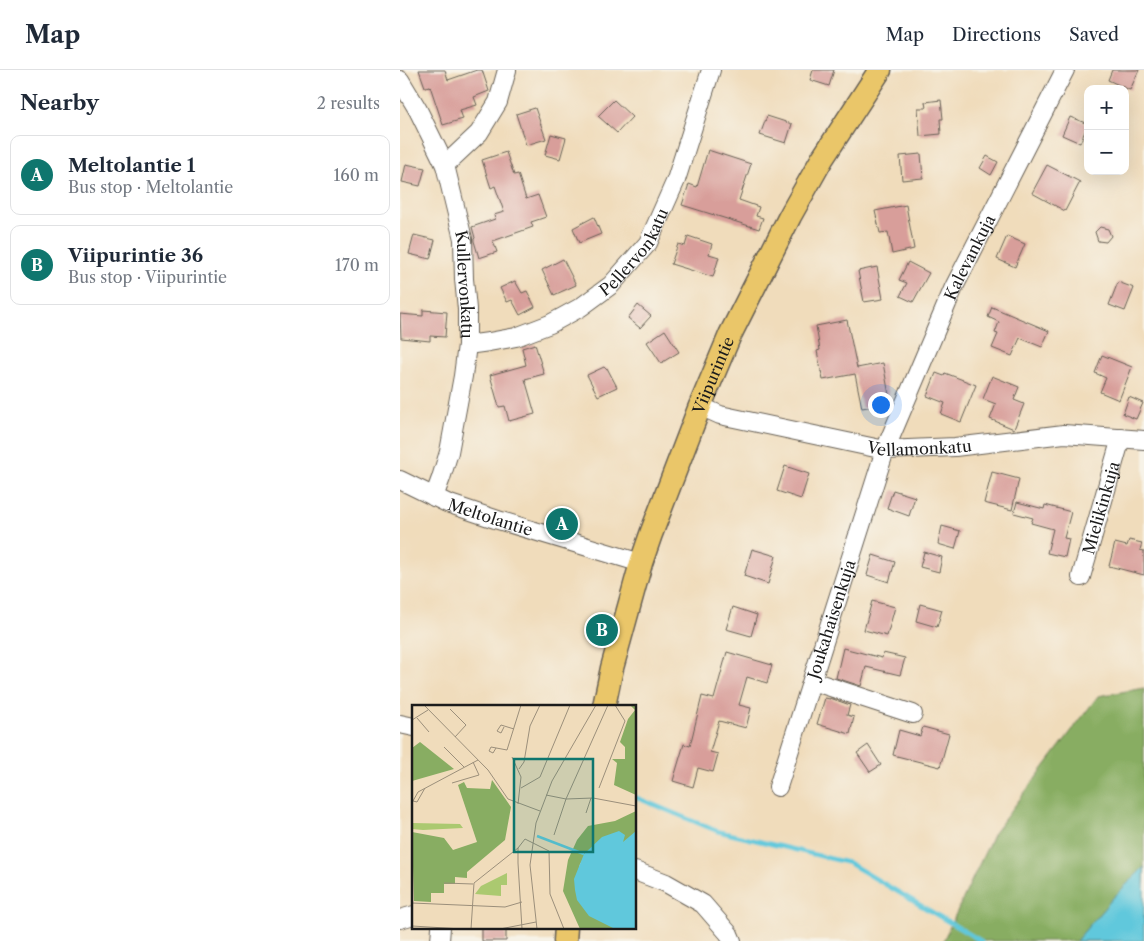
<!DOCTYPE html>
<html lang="en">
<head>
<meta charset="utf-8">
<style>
  body { margin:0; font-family:"Libre Caslon Text",serif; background:#f6f6f7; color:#1f2937 }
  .controls { position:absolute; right:15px; top:15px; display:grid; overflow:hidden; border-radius:10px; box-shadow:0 5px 20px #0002 }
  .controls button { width:45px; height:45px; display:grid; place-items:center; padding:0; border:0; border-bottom:1px solid #e0e1e3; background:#fff; color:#1f2937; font:25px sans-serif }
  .you { position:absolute; left:480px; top:334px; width:18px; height:18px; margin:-12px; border:4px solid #fff; border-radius:50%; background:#1a73e8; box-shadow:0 0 0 8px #1a73e833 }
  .badge { display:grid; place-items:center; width:32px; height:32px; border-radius:50%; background:#0f766e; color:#fff; font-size:16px; font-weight:700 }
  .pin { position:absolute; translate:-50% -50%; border:2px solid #fff; box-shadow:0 1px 5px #0006 }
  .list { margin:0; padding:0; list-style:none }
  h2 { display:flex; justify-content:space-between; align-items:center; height:65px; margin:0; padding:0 20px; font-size:21px }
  h2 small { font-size:16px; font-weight:400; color:#747a83 }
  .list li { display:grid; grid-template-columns:32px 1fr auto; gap:15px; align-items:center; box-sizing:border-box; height:80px; margin:0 10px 10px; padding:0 10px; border:1px solid #e0e1e3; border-radius:10px }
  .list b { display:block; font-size:19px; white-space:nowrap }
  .list p { margin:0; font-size:16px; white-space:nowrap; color:#747a83 }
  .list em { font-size:16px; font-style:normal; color:#747a83 }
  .map { position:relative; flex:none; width:744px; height:871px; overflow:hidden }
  header { display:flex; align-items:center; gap:30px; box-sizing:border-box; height:70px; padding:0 25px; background:#fff; border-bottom:1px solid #e0e1e3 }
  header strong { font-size:24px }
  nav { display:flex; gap:28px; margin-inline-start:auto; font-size:18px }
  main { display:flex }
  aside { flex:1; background:#fff }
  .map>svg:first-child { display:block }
</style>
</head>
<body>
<header>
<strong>Map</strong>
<nav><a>Map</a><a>Directions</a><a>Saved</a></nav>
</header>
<main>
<aside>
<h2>Nearby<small>2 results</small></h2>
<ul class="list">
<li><span class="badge">A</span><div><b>Meltolantie 1</b><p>Bus stop · Meltolantie</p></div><em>160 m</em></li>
<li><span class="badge">B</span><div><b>Viipurintie 36</b><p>Bus stop · Viipurintie</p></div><em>170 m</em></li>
</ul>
</aside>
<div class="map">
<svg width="744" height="871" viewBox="0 0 744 871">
  <rect width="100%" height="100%" fill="#f7f3e8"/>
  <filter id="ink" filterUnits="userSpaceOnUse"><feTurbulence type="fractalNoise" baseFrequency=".02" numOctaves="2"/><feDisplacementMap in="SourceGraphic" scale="10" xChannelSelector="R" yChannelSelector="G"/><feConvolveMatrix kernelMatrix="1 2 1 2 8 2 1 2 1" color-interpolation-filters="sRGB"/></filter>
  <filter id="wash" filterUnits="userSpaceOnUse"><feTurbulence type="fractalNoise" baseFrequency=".0096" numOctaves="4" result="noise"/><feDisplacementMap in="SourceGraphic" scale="20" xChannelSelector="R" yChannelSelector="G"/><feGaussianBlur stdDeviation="1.12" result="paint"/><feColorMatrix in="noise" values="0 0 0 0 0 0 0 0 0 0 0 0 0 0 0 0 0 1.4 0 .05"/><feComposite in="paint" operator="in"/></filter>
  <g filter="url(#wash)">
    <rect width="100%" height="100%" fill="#f0dcbb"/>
    <path fill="#88ad62" stroke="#52643f" d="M744 618V814L711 871H543L594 763 698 626Z"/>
    <path fill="#60c8dc" stroke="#3e727c" d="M744 797V871H676L712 829Z"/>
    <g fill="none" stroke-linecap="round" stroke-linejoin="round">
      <path stroke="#60c8dc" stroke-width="4.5" d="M235 727 317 761 449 793 581 871"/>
    </g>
    <g id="blocks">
      <path fill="#d89e9a" d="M19 0H45L48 10 77 0H82L89 21 74 27 77 35 60 40 63 49 43 55 30 16 25 17Z
        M413 0H434L429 16 410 10Z
        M712 0H739L730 20 708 10Z
        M214 30 232 47 217 63 198 46Z
        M541 30 543 49H540L541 64 520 66 518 38H526L525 32Z
        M135 38 146 69 126 75 116 44Z
        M367 46 392 54 386 73 360 65Z
        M670 47 688 54 680 73 662 65Z
        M151 64 166 68 160 89 145 85Z
        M308 80 351 94 339 130 359 137 356 146 363 148 359 159 282 135 289 114 297 117Z
        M106 82 114 105 118 104 126 129 138 125 146 147 131 152 133 157 93 171 97 182 79 188 74 171V169L75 168 72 157 95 149 94 145 104 142 95 116 91 118 82 90Z
        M521 84 523 108 502 110 500 86Z
        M587 86 598 92 591 105 580 98Z
        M6 94 25 98 20 116 2 112Z
        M647 95 680 112 665 141 632 123Z
        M506 135 514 179 492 184 488 162 480 163 475 141Z
        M194 147 201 164 179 173 173 158Z
        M700 157 708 159 711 166 706 172 698 171 695 162Z
        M14 165 35 170 30 189 9 184Z
        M288 166 312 174 309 184 319 187 313 207 271 194 278 174 285 176Z
        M607 166 625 174 615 197 597 189Z
        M163 189 176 215 154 225 142 200Z
        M508 192 529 203 513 232 500 226 507 213 499 210Z
        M477 197 483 229 464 232 458 201Z
        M115 211 122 223 127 221 135 237 120 245 112 230 107 232 100 218Z
        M718 212 734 218 725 241 709 235Z
        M238 235 251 246 240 258 228 248Z
        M592 237 649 261 642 277 620 268 612 286 592 278 598 264 595 263 599 252 588 247Z
        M23 240 47 242 45 267 30 266V271L1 268 0 244 23 246Z
        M447 250 457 298 483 293 489 325 485 326 486 334 462 338 455 304 423 310 417 281 420 280 416 256Z
        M265 260 279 282 261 293 247 272Z
        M135 274 144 304 125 309 135 344 109 351 105 336 99 337 90 305 126 295 122 278Z
        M702 285 732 297 719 330 700 322 706 308 695 303Z
        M204 297 206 299 207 298 217 317 198 326 187 305Z
        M536 303 544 306 545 303 576 315 561 352 541 344 545 333 527 326Z
        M592 306 619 317 614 330 624 334 614 359 590 349 596 334 583 329Z
        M729 327 743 333 736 349 723 344Z
        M385 396 409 404 401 429 377 421Z
        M592 402 619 409 612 440 584 433Z
        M493 420 515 427 509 446 487 438Z
        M617 432 644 439 645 435 671 442 664 468 669 469 665 487 647 483 653 459 631 453 633 448 614 443Z
        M542 456 560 461 555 479 538 474Z
        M729 470 742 473 740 480 744 481V505L709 496 715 473 727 476Z
        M352 479 376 486 368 514 344 506Z
        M524 482 542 487 539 502 520 497Z
        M473 485 495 492 489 512 467 505Z
        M472 531 495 537 487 566 464 560Z
        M520 534 542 540 537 557 516 551Z
        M333 537 357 545 351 566 326 559Z
        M443 578 482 588 483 583 505 588 500 605 466 597 461 616 436 608Z
        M327 582 372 595 367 613 347 607 339 635 351 638 346 658 319 651 310 682 318 684 313 702 298 698 293 717 273 711 284 674 290 676 302 626 314 629Z
        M425 628 430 629V628L450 635 447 645 454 647 450 664 417 654Z
        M523 657 549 664 540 697 493 685 499 660 520 666Z
        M468 675 481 695 470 702 457 683Z
        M82 857H106V871H82Z"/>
    </g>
  </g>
  <g filter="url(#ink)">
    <use href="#blocks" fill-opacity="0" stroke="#665f54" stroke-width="1"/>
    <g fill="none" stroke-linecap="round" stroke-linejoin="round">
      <defs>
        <g id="minor">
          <path id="s1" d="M0 10 18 40 45 95 63 169 64 209 67 239V275L63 306 49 382 41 408 34 427"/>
          <path d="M45 95 79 63 98 32 107 0"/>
          <path id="s2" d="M67 275 89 272 116 267 150 254 181 237 211 215 248 173 276 110 311 0"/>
          <path id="s3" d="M300 336 320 345 485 380 555 377 664 364 744 370"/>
          <path id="s4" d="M0 410 47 433 98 450 241 493"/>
          <path id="s5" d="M681 507 721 368"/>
          <path d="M412 611 513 644"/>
          <path d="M0 654 14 657"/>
          <path id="s6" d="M378 717 485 380 554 217 665 0"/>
          <path d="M235 801 266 813 303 834 329 864 332 871"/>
          <path d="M0 849 14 845"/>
          <path d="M40 871 41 857"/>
        </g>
        <g id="major">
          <path id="s7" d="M204 636 212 598 241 493 251 464 300 336 330 265 390 146 422 89 480 0"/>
          <path d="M165 871 166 857"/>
        </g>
      </defs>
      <use href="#minor" stroke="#665f54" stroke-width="20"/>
      <use href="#major" stroke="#665f54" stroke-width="25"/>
      <use href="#minor" stroke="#fff" stroke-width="18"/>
      <use href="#major" stroke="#eac669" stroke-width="22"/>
    </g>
  </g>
  <g text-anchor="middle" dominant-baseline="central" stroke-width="4.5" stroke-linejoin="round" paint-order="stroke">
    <g font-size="16" fill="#1c1c1c" stroke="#f7f3e8">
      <text stroke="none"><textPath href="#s2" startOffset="199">Pellervonkatu</textPath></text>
      <text stroke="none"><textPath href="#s6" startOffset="564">Kalevankuja</textPath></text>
      <text stroke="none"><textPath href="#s1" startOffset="218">Kullervonkatu</textPath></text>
      <text stroke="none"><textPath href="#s7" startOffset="349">Viipurintie</textPath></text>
      <text stroke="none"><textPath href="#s3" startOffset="225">Vellamonkatu</textPath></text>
      <text stroke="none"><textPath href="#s5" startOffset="72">Mielikinkuja</textPath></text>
      <text stroke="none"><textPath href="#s4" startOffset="98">Meltolantie</textPath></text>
      <text stroke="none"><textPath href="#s6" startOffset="176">Joukahaisenkuja</textPath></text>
    </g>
  </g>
  <g transform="translate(12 635)">
    <rect width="224" height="224" fill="#f0dcbb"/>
    <path d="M0 118 48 119 51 123 11 125 0 124ZM95 168V180H89V191L63 189 69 181Z" fill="#abc970"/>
    <path d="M218 0H224V90L202 80 205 58 200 54H213V42L208 37 216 14 223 5ZM8 37 42 64 0 76V43ZM80 75 99 102 93 135 55 167V173L43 172V179H32V188H19V197L2 196 0 127 32 133 41 145 65 137 46 80 52 77 55 83 78 84ZM224 106V128L209 139 211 135 178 146 168 159 165 171 191 216 204 224H168L151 186 156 155 165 135 176 121 203 116Z" fill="#88ad62"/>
    <path d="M207 126 213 130 211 137 224 126V224H203L177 211 165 195 163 185 162 174 172 149 190 132Z" fill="#60c8dc"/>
    <path fill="none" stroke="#60c8dc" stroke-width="2.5" d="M125 131 172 149"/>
    <path fill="none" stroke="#9b8f7b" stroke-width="1" d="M12 0 76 65 96 94 128 106M38 4 54 20 43 32M5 13 17 27M0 15 16 5M92 22 89 28 85 26 89 20 102 24M32 42 52 62M84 43 81 48 77 46 79 42 95 45 109 0M100 52 109 72 106 99M107 64 112 57 118 21 128 0M40 78 67 70 61 57M13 83 5 97 1 96 6 87 66 55M109 83 128 72 158 0M187 83 213 16 203 0M134 90 154 94 181 93 224 101M174 108 179 93M142 130 154 94 196 0M32 178 61 179M0 198 93 202 110 197M0 221 50 224M59 224 62 178 106 143M88 224 124 217M110 224 106 158V143L113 134 137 146 138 189 152 224M125 224 118 160 124 118 140 76 184 0"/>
    <path fill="#0f766e" fill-opacity="0.15" stroke="#0f766e" stroke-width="2.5" d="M102 54H181V147H102Z"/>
    <rect width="224" height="224" fill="none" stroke="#1c1c1c" stroke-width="2.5"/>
  </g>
</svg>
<div class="controls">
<button>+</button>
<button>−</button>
</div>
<div class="you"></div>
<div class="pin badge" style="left:162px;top:454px">A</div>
<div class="pin badge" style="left:202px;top:560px">B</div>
</div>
</main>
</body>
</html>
